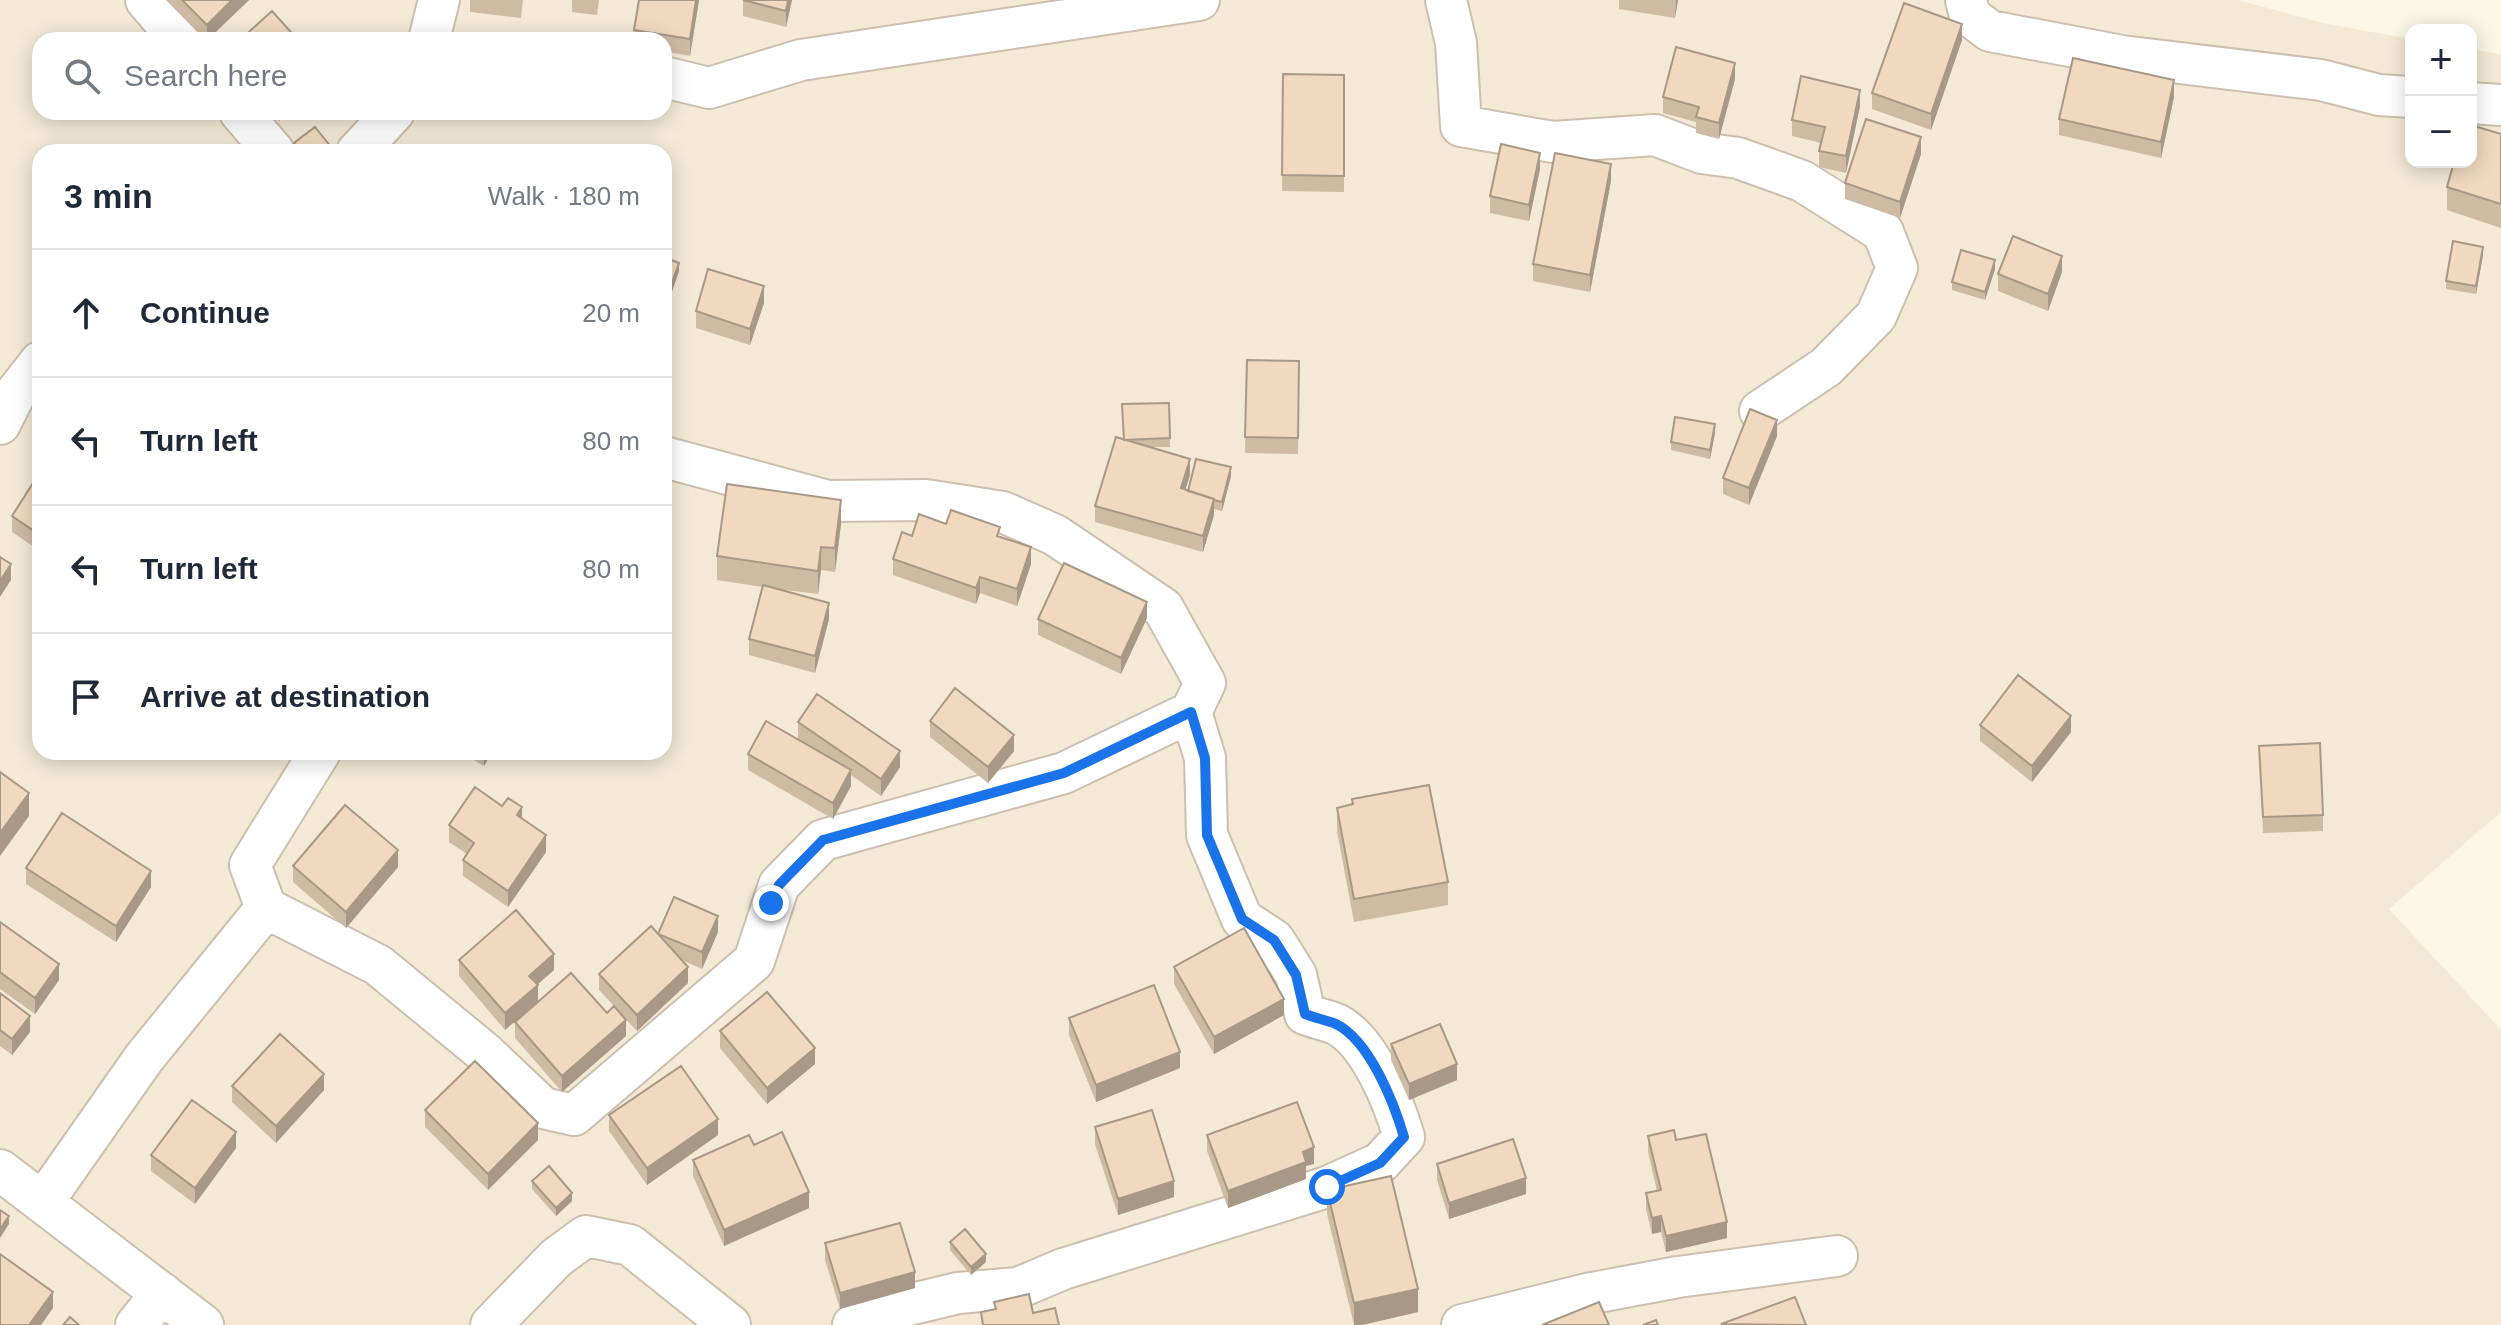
<!DOCTYPE html>
<html lang="en">
<head>
<meta charset="utf-8">
<style>
  body { margin:0; font-family:Arial,sans-serif; background:#f2f2f3; color:#1f2937 }
  .controls { position:absolute; right:24px; top:24px; display:grid; overflow:hidden; border-radius:16px; box-shadow:0 4px 20px #0003 }
  .controls button { width:72px; height:72px; display:grid; place-items:center; padding:0; border:0; border-bottom:2px solid #e0e1e3; background:#fff; color:#1f2937; font:40px sans-serif }
  .stop { position:absolute; width:24px; height:24px; margin:-18px; border:6px solid #1a73e8; border-radius:50%; background:#fff }
  .stop.end { background:#1a73e8; border-color:#fff; box-shadow:0 2px 8px #0008 }
  .list { margin:0; padding:0; list-style:none }
  h2 { display:flex; justify-content:space-between; align-items:center; height:104px; margin:0; padding:0 32px; font-size:34px }
  h2 small { font-size:26px; font-weight:400; color:#747a83 }
  .list li { display:grid; grid-template-columns:52px 1fr auto; gap:24px; align-items:center; box-sizing:border-box; height:128px; padding:0 32px; border-top:2px solid #e0e1e3 }
  .list b { display:block; font-size:30px; white-space:nowrap }
  .list em { font-size:26px; font-style:normal; color:#747a83 }
  .icon { flex:none; width:44px; height:44px; fill:none; stroke:currentColor; stroke-width:2; stroke-linecap:round; stroke-linejoin:round }
  .map { position:relative; flex:none; width:2501px; height:1325px; overflow:hidden }
  .search { position:absolute; background:#fff; box-shadow:0 4px 20px #0003; left:32px; top:32px; width:640px; height:88px; display:flex; align-items:center; gap:20px; box-sizing:border-box; padding:0 28px; border-radius:24px; color:#747a83; font-size:30px }
  .panel { position:absolute; background:#fff; box-shadow:0 4px 20px #0003; left:32px; top:144px; width:640px; height:616px; border-radius:24px }
  .map>svg:first-child { display:block }
</style>
</head>
<body>
<div class="map">
<svg width="2501" height="1325" viewBox="0 0 2501 1325">
  <rect width="100%" height="100%" fill="#fbf6e6"/>
  <path fill="#f3e9d5" fill-rule="evenodd" d="M0 0H2238L2327 24 2411 39V162H2471V49L2501 54V812L2389 909 2501 1030V1325H0ZM40 40H664V112H40ZM40 152H664V752H40Z"/>
  <g fill="none" stroke-linecap="round" stroke-linejoin="round">
    <defs>
      <path id="street" d="M146 0 180 40
        M1446 0 1456 43 1461 126 1553 142 1655 135 1702 153 1738 158 1802 181 1883 232 1897 268 1876 316 1826 367 1760 411
        M1966 0 1970 16 1990 31 2122 56 2321 80 2379 95 2411 97
        M429 40 439 0
        M664 77 709 88 801 60 1199 0
        M2471 103 2501 105
        M240 112 274 152
        M357 152 394 112
        M0 424 15 394 40 362
        M320 752 250 865 266 908 378 965 485 1053 543 1108 574 1115 754 961 779 885 823 840 1064 773 1191 712 1205 683 1163 608 1055 535 1003 512 926 500 828 501 664 457
        M0 1170 203 1325
        M43 1202 144 1058 266 908
        M136 1325 162 1293
        M491 1325 556 1258 586 1236 630 1245 730 1325
        M853 1325 883 1311 958 1293 1018 1288 1063 1269 1327 1187 1380 1163 1404 1137C1394 1103 1370 1041 1336 1024 1326 1020 1315 1018 1305 1014L1296 975 1274 940 1242 919 1207 835 1205 758 1191 712
        M1462 1325 1587 1294 1678 1277 1837 1256"/>
    </defs>
    <use href="#street" stroke="#cdbfad" stroke-width="44"/>
    <use href="#street" stroke="#fff" stroke-width="40"/>
  </g>
  <path fill="#cebba4" d="M166 0H249L208 40H205Z
    M470 0H523L521 18 470 12Z
    M572 0H599L597 15 572 12Z
    M699 0 690 56 664 51V40H634V30Z
    M743 0H792L786 27 743 16Z
    M1619 0H1678L1675 18 1619 9Z
    M1962 40 1931 130 1872 109V93Z
    M1283 74 1344 75V192L1282 191Z
    M1735 79 1719 139 1696 133V122L1663 113V97Z
    M2174 97 2161 158 2059 135V119Z
    M1860 106 1846 173 1819 167V151L1821 143 1792 136V120Z
    M271 112H290L279 121Z
    M2501 134V228L2447 210V187Z
    M294 143 335 152H295Z
    M1921 154 1900 218 1845 199V183Z
    M1540 169 1529 221 1490 213V196Z
    M1611 181 1590 292 1533 281V264Z
    M2483 255 2476 294 2446 289V281Z
    M664 257 679 271 669 300 664 298Z
    M1995 269 1985 300 1952 290V282Z
    M2062 272 2048 311 1998 291V274Z
    M764 303 750 345 696 328V311Z
    M1247 360 1299 361 1298 454 1245 453Z
    M1169 403 1170 447H1151L1190 475 1185 490H1188L1231 476 1222 511 1214 509V515L1203 552 1095 522V506L1123 439Z
    M1715 433 1710 459 1671 450V442Z
    M1777 436 1749 505 1723 494V478Z
    M40 472V551L12 532V516Z
    M841 524 835 572 821 570 818 594 777 589 829 619 815 673 749 655V639L763 587 717 580V556Z
    M946 524 1000 537 1031 564 1017 606 980 593 976 604 893 575V559L912 536Z
    M1147 618 1121 674 1038 635V619Z
    M930 721 1014 751 988 783 930 737Z
    M798 722 900 767 881 796 851 775V786L833 819 748 770V754L798 739Z
    M1980 725 2071 732 2032 782 1980 741Z
    M2259 746 2323 815V831L2263 833Z
    M460 752H492L484 766Z
    M1352 799 1448 882V905L1354 922 1337 831V808L1352 805Z
    M522 819 546 852 508 907 463 876V860L467 854 449 842V825Z
    M293 866 398 867 346 928 293 882Z
    M26 868 151 887 116 942 26 884Z
    M0 922 59 980 35 1014 0 989Z
    M718 932 702 969 682 960 688 983 637 1031 617 1010 626 1036 562 1092 515 1038V1022L607 1013 614 1006 599 990V974L658 934Z
    M459 960 554 970 537 985 505 1030 459 976Z
    M1174 967 1284 1015 1214 1054 1174 984Z
    M0 993 30 1032 12 1055 0 1046Z
    M1069 1018 1180 1068 1096 1102 1069 1035Z
    M720 1031 815 1064 767 1104 720 1048Z
    M1391 1044 1457 1080 1409 1100 1391 1060Z
    M232 1086 324 1090 276 1143 232 1102Z
    M425 1110 538 1140 488 1190 425 1127Z
    M609 1115 718 1135 647 1185 609 1131Z
    M1095 1127 1174 1197 1118 1215 1095 1144Z
    M1207 1135 1314 1164 1306 1166V1179L1228 1208 1207 1151Z
    M1648 1136 1676 1140 1727 1238 1666 1252 1661 1232 1652 1234 1646 1209V1193L1657 1191 1648 1152Z
    M754 1145 809 1208 724 1246 693 1176V1160Z
    M236 1148 195 1204 151 1171V1155Z
    M1437 1164 1526 1194 1449 1219 1437 1180Z
    M532 1181 572 1201 556 1216 532 1189Z
    M1327 1190 1418 1312 1362 1325H1354L1327 1214Z
    M950 1242 986 1262 971 1275 950 1250Z
    M825 1243 915 1288 840 1309 825 1260Z"/>
  <path fill="#a89886" d="M232 0H249L207 40V25Z
    M696 0H699L690 56V39Z
    M788 0H792L786 27V11Z
    M1676 0H1678L1675 18Z
    M1962 24V40L1931 130V114Z
    M1735 63V79L1719 139V123Z
    M2174 80V97L2161 158V142Z
    M1860 90V106L1846 173V156Z
    M279 112H290L279 121Z
    M1921 137V154L1900 218V202Z
    M1540 153V169L1529 221V205Z
    M1611 164V181L1590 292V275Z
    M2483 247V255L2476 294V286Z
    M2062 256V272L2048 311V294Z
    M1995 260V269L1985 300V292Z
    M679 263V271L669 300V291Z
    M764 286V303L750 345V329Z
    M1777 420V436L1749 505V488Z
    M1715 424V433L1710 459V450Z
    M1190 459V475L1181 504V488Z
    M1231 467V476L1222 511V502Z
    M1214 499V515L1203 552V536Z
    M841 500V524L835 572V548Z
    M821 547V570L818 594V571Z
    M1031 547V564L1017 606V589Z
    M11 564V580L0 597V581Z
    M980 577V593L976 604V588Z
    M1147 602V618L1121 674V658Z
    M829 603V619L815 673V656Z
    M2071 716V732L2032 782V766Z
    M1014 735V751L988 783V767Z
    M900 751V767L881 796V779Z
    M484 752H492L484 766Z
    M851 770V786L833 819V803Z
    M29 793V816L0 856V833Z
    M522 807V824L517 815Z
    M546 835V852L508 907V891Z
    M398 850V867L346 928V912Z
    M151 871V887L116 942V926Z
    M718 916V932L702 969V952Z
    M554 954V970L529 992V976Z
    M59 964V980L35 1014V998Z
    M688 967V983L637 1031V1015Z
    M538 985V1002L505 1030V1013Z
    M1284 999V1015L1214 1054V1037Z
    M30 1016V1032L12 1055V1039Z
    M626 1020V1036L562 1092V1076Z
    M815 1048V1064L767 1104V1088Z
    M1180 1052V1068L1096 1102V1085Z
    M1457 1064V1080L1409 1100V1084Z
    M324 1074V1090L276 1143V1126Z
    M718 1119V1135L647 1185V1168Z
    M538 1123V1140L488 1190V1174Z
    M236 1132V1148L195 1204V1188Z
    M1314 1147V1164L1306 1166V1179L1228 1208V1191L1303 1152Z
    M1526 1178V1194L1449 1219V1203Z
    M1174 1181V1197L1118 1215V1199Z
    M809 1192V1208L724 1246V1230Z
    M572 1193V1201L556 1216V1208Z
    M9 1216V1224L0 1238V1229Z
    M1661 1216V1232L1652 1234V1218Z
    M1727 1222V1238L1666 1252V1236Z
    M986 1254V1262L971 1275V1267Z
    M915 1272V1288L840 1309V1293Z
    M1418 1289V1312L1362 1325H1354V1303Z
    M53 1292V1308L41 1325H29Z"/>
  <path fill="#f0d9bf" stroke="#a89886" stroke-width="2" d="M182 0H232L207 25Z
    M639 0H696L690 39 634 30Z
    M743 0H788L786 11Z
    M1904 3 1962 24 1931 114 1872 93Z
    M272 11 298 40H240Z
    M1676 47 1735 63 1719 123 1696 117 1699 107 1663 97Z
    M2073 58 2174 80 2161 142 2059 119Z
    M1283 74 1344 75V176L1282 175Z
    M1801 76 1860 90 1846 156 1819 151 1825 127 1792 120Z
    M1866 119 1921 137 1900 202 1845 183Z
    M2471 125 2501 134V204L2447 187 2454 162H2471Z
    M315 127 335 152H302L294 143Z
    M1501 144 1540 153 1529 205 1490 196Z
    M1555 153 1611 164 1590 275 1533 264Z
    M2013 236 2062 256 2048 294 1998 274Z
    M2453 241 2483 247 2476 286 2446 281Z
    M1961 250 1995 260 1985 292 1952 282Z
    M664 257 679 263 669 291 664 290Z
    M708 269 764 286 750 329 696 311Z
    M1247 360 1299 361 1298 438 1245 437Z
    M1169 403 1170 438 1124 440 1122 404Z
    M1750 409 1777 420 1749 488 1723 478Z
    M1675 417 1715 424 1710 450 1671 442Z
    M1116 437 1190 459 1181 488 1214 499 1203 536 1095 506Z
    M1196 459 1231 467 1222 502 1214 500V499L1188 491Z
    M40 472V535L12 516Z
    M727 484 841 500 835 548 821 547 818 571 717 556Z
    M951 510 1000 527 997 536 1031 547 1017 589 980 577 976 588 893 559 902 532 912 536 919 514 946 524Z
    M0 557 11 564 0 581Z
    M1064 563 1147 602 1121 658 1038 619Z
    M763 585 829 603 815 656 749 639Z
    M2018 675 2071 716 2032 766 1980 725Z
    M955 688 1014 735 988 767 930 721Z
    M817 694 900 751 881 779 798 722Z
    M766 721 851 770 833 803 748 754Z
    M2320 743 2323 815 2263 817 2259 746Z
    M0 772 29 793 0 833Z
    M1429 785 1448 882 1354 899 1337 808 1353 804 1352 799Z
    M475 787 502 806 508 798 522 807 517 815 546 835 508 891 463 860 474 843 449 825Z
    M345 805 398 850 346 912 293 866Z
    M62 813 151 871 116 926 26 868Z
    M674 897 718 916 702 952 658 934Z
    M516 910 554 954 529 976 538 985 505 1013 459 960Z
    M0 922 59 964 35 998 0 972Z
    M651 926 688 967 637 1015 599 974Z
    M1244 928 1284 999 1214 1037 1174 967Z
    M571 973 607 1013 614 1006 626 1020 562 1076 515 1022Z
    M1154 985 1180 1052 1096 1085 1069 1018Z
    M767 992 815 1048 767 1088 720 1031Z
    M0 993 30 1016 12 1039 0 1030Z
    M1440 1024 1457 1064 1409 1084 1391 1044Z
    M280 1034 324 1074 276 1126 232 1086Z
    M475 1061 538 1123 488 1174 425 1110Z
    M681 1066 718 1119 647 1168 609 1115Z
    M192 1100 236 1132 195 1188 151 1155Z
    M1297 1102 1314 1147 1303 1152 1306 1162 1228 1191 1207 1135Z
    M1152 1110 1174 1181 1118 1199 1095 1127Z
    M1674 1130 1676 1140 1706 1134 1727 1222 1666 1236 1661 1216 1652 1218 1646 1193 1661 1190 1648 1136Z
    M782 1132 809 1192 724 1230 693 1160 749 1135 754 1145Z
    M1513 1139 1526 1178 1449 1203 1437 1164Z
    M549 1166 572 1193 556 1208 532 1181Z
    M1391 1176 1418 1289 1354 1303 1327 1190Z
    M0 1210 9 1216 0 1229Z
    M900 1223 915 1272 840 1293 825 1243Z
    M965 1229 986 1254 971 1267 950 1242Z
    M0 1254 53 1292 29 1325H0Z
    M1029 1294 1033 1313 1055 1308 1059 1325H983L981 1312 996 1309 994 1302Z
    M1795 1297 1806 1325 1721 1324Z
    M1599 1302 1609 1325H1542Z
    M70 1317 79 1325H63Z
    M1656 1320 1658 1325H1643Z"/>
  <g fill="none" stroke-linecap="round" stroke-linejoin="round">
    <path stroke="#1a73e8" stroke-width="10" d="M771 903 779 885 823 840 1064 773 1191 712 1205 758 1207 835 1242 919 1274 940 1296 975 1305 1014C1315 1018 1326 1020 1336 1024 1370 1041 1394 1103 1404 1137L1380 1163 1327 1187"/>
  </g>
</svg>
<div class="controls">
<button>+</button>
<button>−</button>
</div>
<div class="stop" style="left:1327px;top:1187px"></div>
<div class="stop end" style="left:771px;top:903px"></div>
<div class="search"><svg class="icon" aria-label="search" viewBox="0 0 24 24"><circle cx="10" cy="10" r="6"/><path d="M15 15l6 6"/></svg>Search here</div>
<section class="panel">
<h2>3 min<small>Walk · 180 m</small></h2>
<ul class="list">
<li><svg class="icon" aria-label="ahead" viewBox="0 0 24 24"><path d="M12 20V5M6 11l6-6 6 6"/></svg><div><b>Continue</b></div><em>20 m</em></li>
<li><svg class="icon" aria-label="left" viewBox="0 0 24 24"><path d="M17 20v-9H6M10 6l-5 5 5 5"/></svg><div><b>Turn left</b></div><em>80 m</em></li>
<li><svg class="icon" aria-label="left" viewBox="0 0 24 24"><path d="M17 20v-9H6M10 6l-5 5 5 5"/></svg><div><b>Turn left</b></div><em>80 m</em></li>
<li><svg class="icon" aria-label="arrive" viewBox="0 0 24 24"><path d="M6 21V4h12l-3 4 3 4H6"/></svg><div><b>Arrive at destination</b></div></li>
</ul>
</section>
</div>
</body>
</html>
